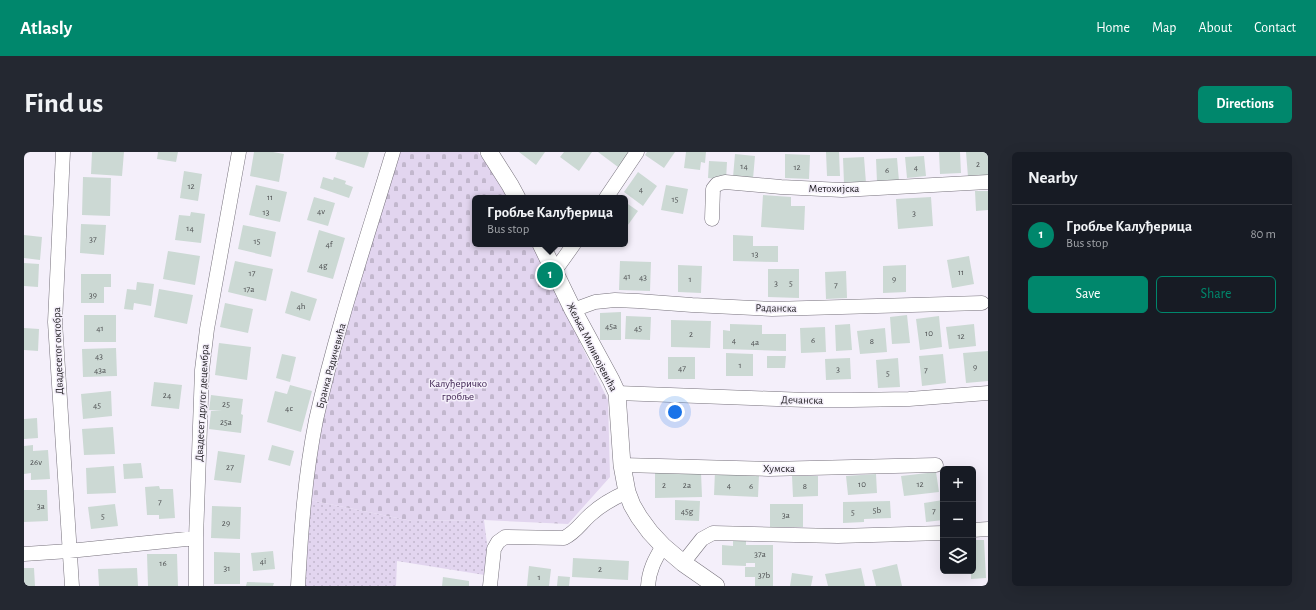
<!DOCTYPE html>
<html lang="en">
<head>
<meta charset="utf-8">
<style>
  body { margin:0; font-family:"Alegreya Sans",sans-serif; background:#242831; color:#f1f3f6 }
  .controls { position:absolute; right:12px; bottom:12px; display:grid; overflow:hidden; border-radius:6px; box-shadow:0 4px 16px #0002 }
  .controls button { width:36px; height:36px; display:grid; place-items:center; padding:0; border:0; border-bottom:1px solid #363941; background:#171b24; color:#f1f3f6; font:20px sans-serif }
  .you { position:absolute; left:651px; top:260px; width:14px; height:14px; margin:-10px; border:3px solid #fff; border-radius:50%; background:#1a73e8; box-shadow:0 0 0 6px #1a73e833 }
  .badge { display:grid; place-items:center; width:26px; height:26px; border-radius:50%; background:#00876c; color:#fff; font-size:13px; font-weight:700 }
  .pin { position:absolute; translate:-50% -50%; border:2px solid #fff; box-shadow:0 1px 4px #0006 }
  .popup { position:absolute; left:448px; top:43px; width:156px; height:52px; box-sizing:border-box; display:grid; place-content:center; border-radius:6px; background:#171b24; filter:drop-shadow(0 1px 3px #0005); font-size:13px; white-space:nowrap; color:#9ea1a6 }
  .popup b { font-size:15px; color:#f1f3f6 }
  .popup::after { content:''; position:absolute; left:50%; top:100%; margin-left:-8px; border:8px solid transparent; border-top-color:#171b24 }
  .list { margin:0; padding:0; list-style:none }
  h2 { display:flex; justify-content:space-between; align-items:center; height:52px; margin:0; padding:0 16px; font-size:17px }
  h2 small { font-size:13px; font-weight:400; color:#9ea1a6 }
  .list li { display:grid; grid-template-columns:26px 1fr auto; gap:12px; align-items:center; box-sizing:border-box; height:60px; padding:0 16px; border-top:1px solid #363941 }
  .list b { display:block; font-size:15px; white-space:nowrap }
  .list p { margin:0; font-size:13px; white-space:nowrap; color:#9ea1a6 }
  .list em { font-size:13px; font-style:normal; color:#9ea1a6 }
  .actions { display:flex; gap:8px; padding:12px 16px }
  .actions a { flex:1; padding:9px 0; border:1px solid #00876c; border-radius:6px; text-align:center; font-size:14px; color:#00876c }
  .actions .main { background:#00876c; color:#fff }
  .icon { flex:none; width:22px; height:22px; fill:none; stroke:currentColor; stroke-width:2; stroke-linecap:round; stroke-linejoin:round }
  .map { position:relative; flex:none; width:964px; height:434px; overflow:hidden; border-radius:6px }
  header { display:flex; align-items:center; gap:24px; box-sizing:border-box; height:56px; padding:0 20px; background:#00876c; color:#fff }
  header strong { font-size:19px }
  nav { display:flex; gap:22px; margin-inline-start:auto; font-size:14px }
  .intro { display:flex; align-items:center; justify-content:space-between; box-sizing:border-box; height:96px; padding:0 24px }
  h1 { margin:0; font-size:28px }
  .button { padding:10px 18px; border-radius:6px; background:#00876c; color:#fff; font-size:14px; font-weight:700 }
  main { display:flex; gap:24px; padding:0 24px }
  aside { flex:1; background:#171b24; border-radius:6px; box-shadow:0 4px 16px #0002 }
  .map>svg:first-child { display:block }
</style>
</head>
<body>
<header>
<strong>Atlasly</strong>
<nav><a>Home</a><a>Map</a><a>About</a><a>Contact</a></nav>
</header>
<div class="intro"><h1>Find us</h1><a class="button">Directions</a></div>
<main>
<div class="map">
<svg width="964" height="434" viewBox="0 0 964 434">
  <defs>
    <pattern id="grass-dots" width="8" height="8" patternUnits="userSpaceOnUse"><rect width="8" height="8" fill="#e2d5ef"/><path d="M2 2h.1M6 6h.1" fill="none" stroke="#c2b7cd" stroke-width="1.8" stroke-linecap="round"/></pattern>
    <pattern id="cemetery-stones" width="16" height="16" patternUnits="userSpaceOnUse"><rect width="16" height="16" fill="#e2d5ef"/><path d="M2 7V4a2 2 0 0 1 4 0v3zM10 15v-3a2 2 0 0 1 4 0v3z" fill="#c2b7cd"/></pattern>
  </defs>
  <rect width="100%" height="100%" fill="#f4effa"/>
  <path fill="url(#grass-dots)" d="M281 347 388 369 460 368 467 424 373 409 372 434H274Z"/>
  <path fill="url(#cemetery-stones)" d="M375 0H454L476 28 485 46H451V92H508L584 248 586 325 544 372 460 368 388 369 281 347 309 199Z"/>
  <path fill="#ccd9d4" d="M68 0H100L98 24 67 22Z
    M134 0H154L152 10 133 7Z
    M230 0H249L260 2 255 30 226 24Z
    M313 0H345L340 16 311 7Z
    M495 0H521L512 13Z
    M540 0H568L555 19 536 5Z
    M574 0H606L594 15Z
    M623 0H651L640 16 621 3Z
    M662 0H682L681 11 677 10 676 18 660 16Z
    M802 0H815L816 24H803Z
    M915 0H936L937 21 916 22Z
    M942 0H964V24L944 25Z
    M711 2 731 4 729 27 709 25Z
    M761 2 786 3 785 27 761 26Z
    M900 4 902 24 883 26 881 5Z
    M840 5 842 31 820 32 819 6Z
    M873 6 875 29 853 30 852 7Z
    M685 9 703 10 702 28 684 26Z
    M160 19 178 22 174 49 156 46Z
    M614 20 633 34 619 54 600 40Z
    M59 25 87 26 86 64 58 63Z
    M299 25 309 28 310 25 322 29 321 32 329 35 325 46 296 36Z
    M232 33 263 40 256 70 225 63Z
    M642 33 664 37 659 62 637 58Z
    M951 39H964V58L952 59Z
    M739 43 767 45V54H781L780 78 737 75Z
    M290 45 311 51 304 74 283 68Z
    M907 45 909 74 874 77 872 47Z
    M601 50 614 59 601 77Z
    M167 60 181 62 177 91 151 88 155 63 166 64Z
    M57 72 82 73 80 103 56 101Z
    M219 73 252 80 247 105 214 97Z
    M295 78 321 86 309 127 283 120Z
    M0 83 18 85 16 108 0 106Z
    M709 83 729 84V94H754V110L709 109Z
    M144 99 176 104 171 133 139 127Z
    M945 104 950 132 928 136 923 108Z
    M211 109 249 117 242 149 204 140Z
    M596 109 627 110 626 139 595 138Z
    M0 111 15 112 14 135 0 134Z
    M654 113 678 114 677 141 654 140Z
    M882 113V140L859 141V114Z
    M744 117H775V146L744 145Z
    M822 119 823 146 802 147 801 120Z
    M57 122H87V135H80V151H57Z
    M113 130 130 132 127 154 110 151 109 158 100 157 103 137 112 138Z
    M135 137 169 143 163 172 130 165Z
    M267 139 293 147 286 169 261 161Z
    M201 151 229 157 224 181 196 175Z
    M597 160V188H576V161Z
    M60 163H92V190H60Z
    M883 163 886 191 868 192 866 165Z
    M602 164 627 165 626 188 601 187Z
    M915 164 918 195 896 198 892 167Z
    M647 168 687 169 686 196 647 195Z
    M706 172 738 173V182H762V199L699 197V178L706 179Z
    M826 172 828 198 812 199 811 173Z
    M950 172 952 194 925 197 922 175Z
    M801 175 802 200 777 201 776 176Z
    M0 176 15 177 14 199 0 198Z
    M861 176 863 200 836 202 833 179Z
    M195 191 227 195 223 228 191 223Z
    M92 196 93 224 59 225 58 197Z
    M964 199V229L942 231 939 201Z
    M702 201 729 202V224H702Z
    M258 202 272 205 266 230 252 226Z
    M919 202 922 231 898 234 895 204Z
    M743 204H762L761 216H743Z
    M644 205H671V227H644Z
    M826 206 827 227 802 228 801 207Z
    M874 206 876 235 854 236 852 208Z
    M130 230 158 233 155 257 127 254Z
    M266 233 288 239 277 280 243 270 251 239 263 242Z
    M87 239 88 264 59 267 57 242Z
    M187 243 219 247 217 262 219 263 217 281 185 277 187 259H198L185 258Z
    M13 266 14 286 0 287V267Z
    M89 275 91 302 60 303 58 277Z
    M9 293V299L24 298 26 327 7 328V321L0 322V294Z
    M248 293 270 299 266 314 244 308Z
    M194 299 221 303 217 331 190 328Z
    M117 311 119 326 100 327 99 312Z
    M90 314 92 341 63 342 62 316Z
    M691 319 735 323 734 345 690 343Z
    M631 320H677L678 345 631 346Z
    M912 320 915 340 880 344 877 324Z
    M852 322 853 341 824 343 822 324Z
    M768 324H794V344L769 345Z
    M135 334 136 337H149L151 366 135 367V363H123L121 335Z
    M0 338H23L24 369 0 370Z
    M651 348 676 349 675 369 651 368Z
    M919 348V368L902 370 900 351Z
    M866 349 867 366 840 367V370L819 371V350Z
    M91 352 94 374 67 377 64 355Z
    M746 352H779V375H746Z
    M188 354 217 355 216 387 187 386Z
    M709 388 722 389V393H749V434H731V425H721V415H731V411H722V414L698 413V393L709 394Z
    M949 388H960L962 426 947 427V419H949Z
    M249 399 251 417 229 419 227 401Z
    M190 400 216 401V432H190Z
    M123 402H153L154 434H124Z
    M549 406 605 409 604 428 548 425Z
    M873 412 878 434H852L848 418Z
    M505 414 527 417 525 434H503Z
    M0 416H10L11 434H0Z
    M113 416 114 434H75L74 417Z
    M837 416 841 434H804L801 422Z
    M768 421 789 424 787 434H766Z
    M534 424 546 425 545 434H533Z
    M419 425 445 429V434H418Z
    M223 430 250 431 249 434H222Z"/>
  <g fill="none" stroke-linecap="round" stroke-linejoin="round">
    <defs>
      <path id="minor" d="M39 0 31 170 48 434
        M582 46 613 0
        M688 67 689 37 693 32 701 30 757 35 818 38 964 30
        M530 120 550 92
        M549 158 571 150 591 148 614 149 668 153 748 157 958 151
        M593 241 782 248H828L885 247 964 241
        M598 313 745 317 912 313
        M949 378 964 377
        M0 402 45 399 172 386
        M659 411 678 387 689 381 814 384 919 381
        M172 434V386L178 218 183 177 215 0
        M274 434C277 379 281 323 292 268 312 178 342 89 369 0
        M466 434 470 397 474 390 481 385 540 386C552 380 556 372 566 363 577 353 589 346 603 340
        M624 434C625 418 631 407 639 394"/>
      <path id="tertiary" d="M465 0 486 33 493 46
        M517 92 549 158 587 228 593 241 598 313 603 340 608 353 615 365 626 380 639 394 659 411 692 434"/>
    </defs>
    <use href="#minor" stroke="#77727c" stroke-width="15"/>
    <use href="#tertiary" stroke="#77727c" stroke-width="18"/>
    <use href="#minor" stroke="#fff" stroke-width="14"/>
    <use href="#tertiary" stroke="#fff" stroke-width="17"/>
  </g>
  <g text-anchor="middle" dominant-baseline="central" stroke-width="3" stroke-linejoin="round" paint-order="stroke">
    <g font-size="9" fill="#4e5052">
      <text x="954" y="12">2</text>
      <text x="720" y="14">14</text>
      <text x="773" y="15">12</text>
      <text x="892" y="15">4</text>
      <text x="863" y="18">6</text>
      <text x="167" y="34">12</text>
      <text x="617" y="37">4</text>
      <text x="246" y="45">11</text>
      <text x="651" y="47">15</text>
      <text x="297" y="59">4v</text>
      <text x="242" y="60">13</text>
      <text x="890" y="61">3</text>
      <text x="166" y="76">14</text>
      <text x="69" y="87">37</text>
      <text x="233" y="89">15</text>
      <text x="305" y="92">4f</text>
      <text x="731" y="102">13</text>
      <text x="299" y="113">4g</text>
      <text x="937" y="120">11</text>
      <text x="228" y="121">17</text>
      <text x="603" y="124">41</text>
      <text x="619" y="125">43</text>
      <text x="666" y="127">1</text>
      <text x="870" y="127">9</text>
      <text x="752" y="131">3</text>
      <text x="767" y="131">5</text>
      <text x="812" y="133">7</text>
      <text x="225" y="137">17a</text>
      <text x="69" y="143">39</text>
      <text x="277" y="154">4h</text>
      <text x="587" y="174">45a</text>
      <text x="76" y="176">41</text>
      <text x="614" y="176">45</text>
      <text x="905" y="181">10</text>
      <text x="667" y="182">2</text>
      <text x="937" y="184">12</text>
      <text x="710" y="188">4</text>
      <text x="789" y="188">6</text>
      <text x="848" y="189">8</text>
      <text x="731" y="190">4a</text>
      <text x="75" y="204">43</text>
      <text x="716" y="213">1</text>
      <text x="951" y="215">9</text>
      <text x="658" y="216">47</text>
      <text x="814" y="217">3</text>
      <text x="76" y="218">43a</text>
      <text x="902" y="218">7</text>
      <text x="864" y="221">5</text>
      <text x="143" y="243">24</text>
      <text x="202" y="252">25</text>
      <text x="73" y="253">45</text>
      <text x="265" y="256">4c</text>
      <text x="202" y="270">25a</text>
      <text x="12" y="310">26v</text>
      <text x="206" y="315">27</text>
      <text x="838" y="332">10</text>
      <text x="896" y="332">12</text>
      <text x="640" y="333">2</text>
      <text x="663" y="333">2a</text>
      <text x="705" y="333">4</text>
      <text x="727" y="334">6</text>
      <text x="781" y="334">8</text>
      <text x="136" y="350">7</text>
      <text x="17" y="354">3a</text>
      <text x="853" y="358">5b</text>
      <text x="663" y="359">45g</text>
      <text x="910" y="359">7</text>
      <text x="829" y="360">5</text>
      <text x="762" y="363">3a</text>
      <text x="79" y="364">5</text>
      <text x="202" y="371">29</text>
      <text x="736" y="402">37a</text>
      <text x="239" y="409">4i</text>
      <text x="139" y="411">16</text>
      <text x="203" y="416">31</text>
      <text x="576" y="417">2</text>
      <text x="740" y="423">37b</text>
      <text x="515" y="425">1</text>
    </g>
    <g font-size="11" fill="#242226" stroke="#f4effa">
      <text x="810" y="36">Метохијска</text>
      <text transform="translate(752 156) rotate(1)">Раданска</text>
      <text transform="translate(568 195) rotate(63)">Жељка Миливојевића</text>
      <text transform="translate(34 199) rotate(-92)">Двадесетог октобра</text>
      <text transform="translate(307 214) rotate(-75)">Бранка Радичевића</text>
      <text transform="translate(778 248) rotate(1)">Дечанска</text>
      <text transform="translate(178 251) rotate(-87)">Двадесет другог децембра</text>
      <text x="755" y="316">Хумска</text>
    </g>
    <g font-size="11" fill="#402554" stroke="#f4effa">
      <text x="434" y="231">Калуђеричко<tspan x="434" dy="13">гробље</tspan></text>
    </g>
  </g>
</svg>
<div class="controls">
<button>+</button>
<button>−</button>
<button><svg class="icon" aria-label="layers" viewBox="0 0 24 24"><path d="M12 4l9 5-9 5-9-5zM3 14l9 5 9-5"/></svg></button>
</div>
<div class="you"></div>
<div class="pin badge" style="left:526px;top:123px">1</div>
<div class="popup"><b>Гробље Калуђерица</b>Bus stop</div>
</div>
<aside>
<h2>Nearby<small></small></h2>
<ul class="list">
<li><span class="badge">1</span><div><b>Гробље Калуђерица</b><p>Bus stop</p></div><em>80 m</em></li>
</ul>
<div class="actions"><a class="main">Save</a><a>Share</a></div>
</aside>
</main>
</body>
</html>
